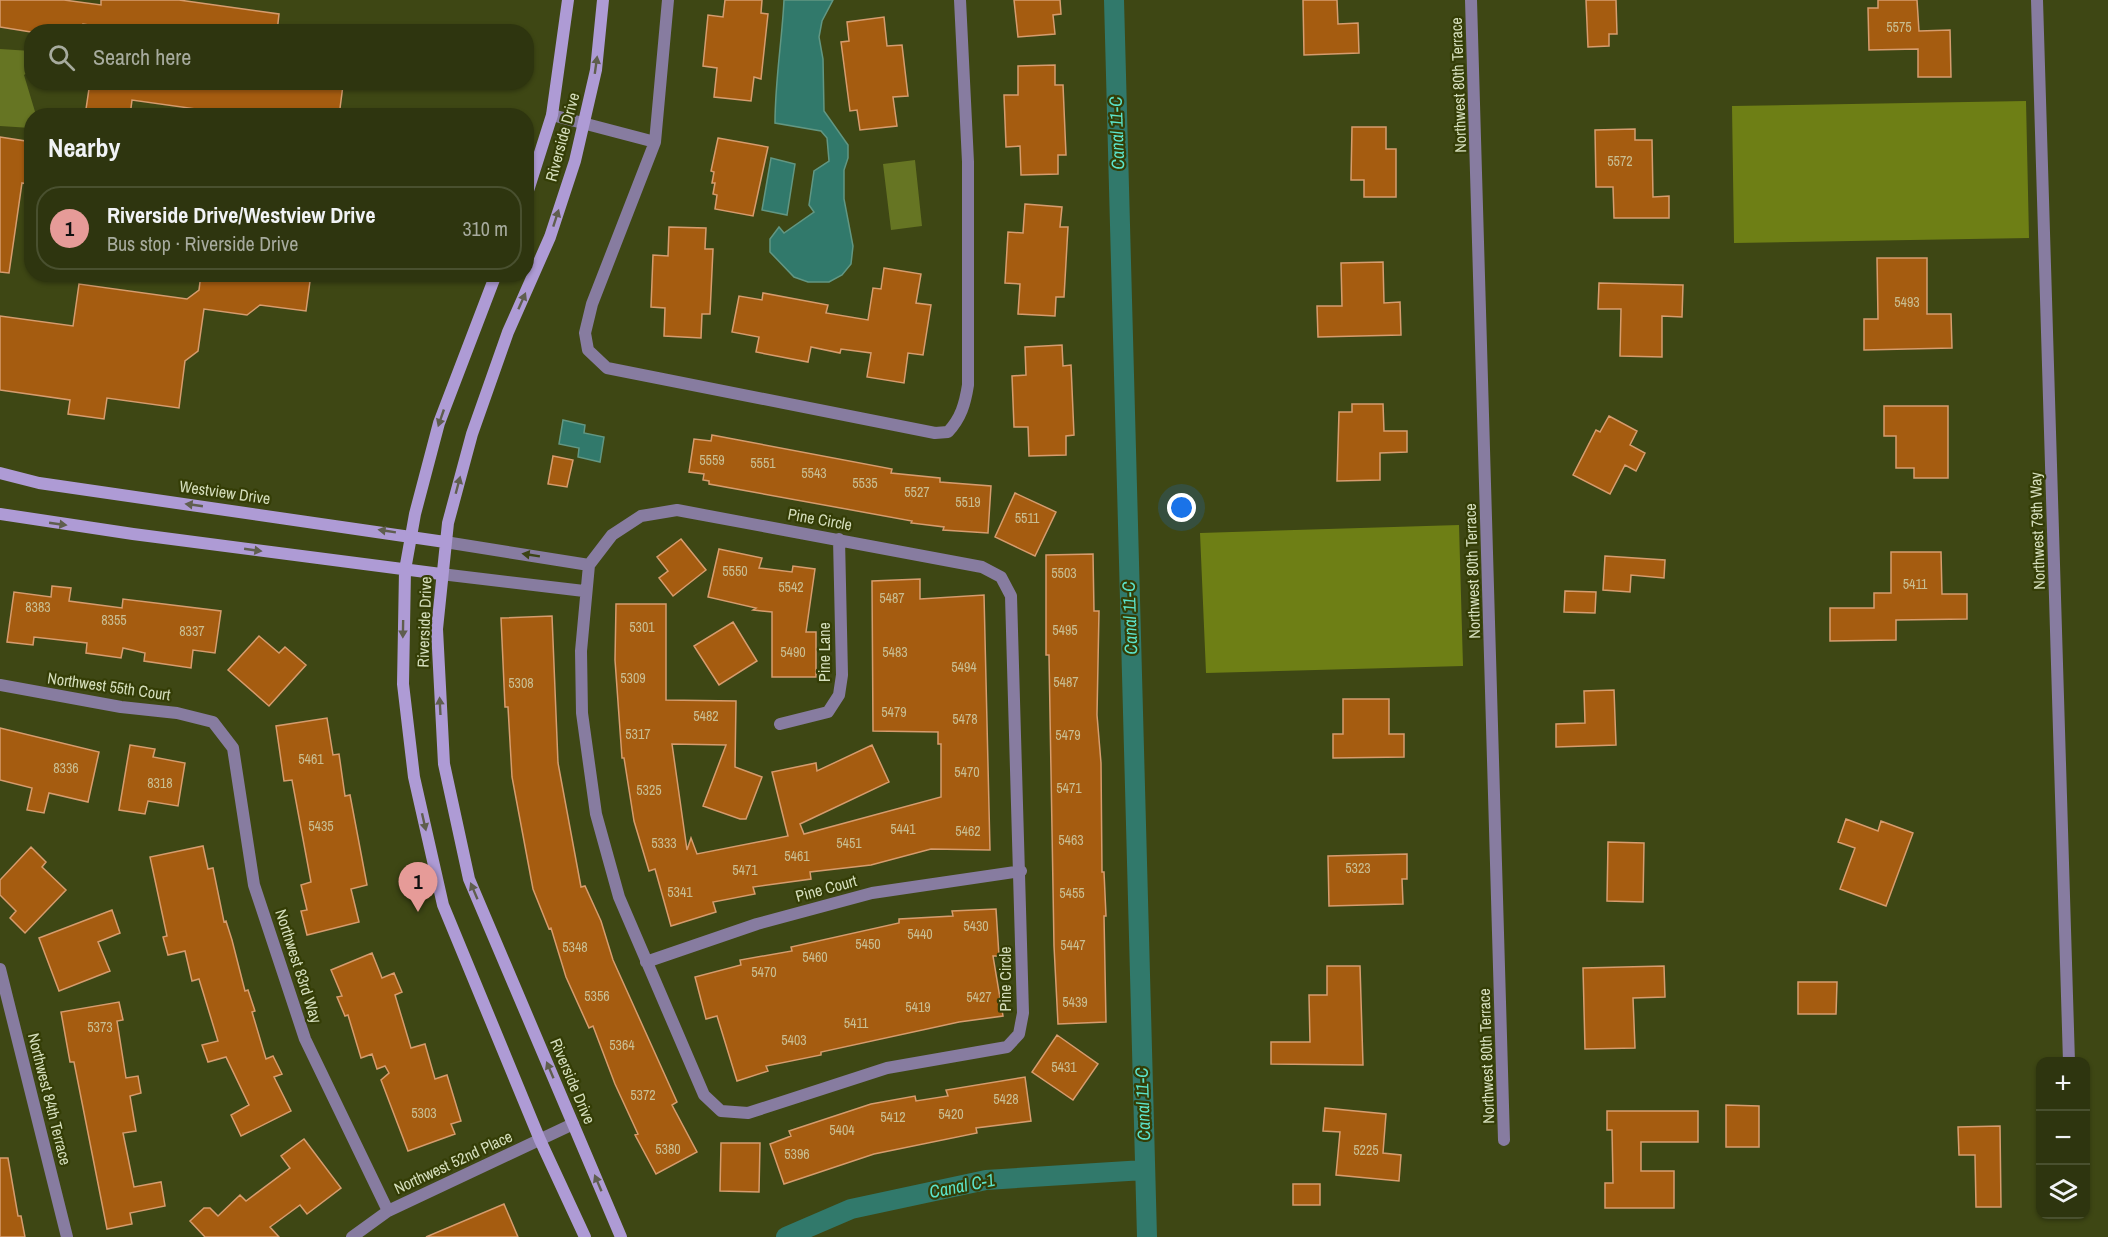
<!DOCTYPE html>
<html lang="en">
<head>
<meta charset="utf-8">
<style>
	body { margin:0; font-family:"Archivo Narrow",sans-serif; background:#3a401d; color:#f1f3f6 }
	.controls { position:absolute; right:18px; bottom:18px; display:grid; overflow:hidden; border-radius:12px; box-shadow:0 2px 4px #0004 }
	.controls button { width:54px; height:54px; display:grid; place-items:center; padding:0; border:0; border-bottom:2px solid #49502f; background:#2e350f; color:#f1f3f6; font:30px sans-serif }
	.you { position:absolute; left:1182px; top:508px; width:21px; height:21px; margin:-15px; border:4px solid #fff; border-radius:50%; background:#1a73e8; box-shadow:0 0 0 9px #1a73e833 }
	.badge { display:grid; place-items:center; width:39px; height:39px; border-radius:50%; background:#e69b98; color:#111; font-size:20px; font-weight:700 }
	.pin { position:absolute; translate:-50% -50px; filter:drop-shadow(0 2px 3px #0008) }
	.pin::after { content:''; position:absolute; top:32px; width:21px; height:18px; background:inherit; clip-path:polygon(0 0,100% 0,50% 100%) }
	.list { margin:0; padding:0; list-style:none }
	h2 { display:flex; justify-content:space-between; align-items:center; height:78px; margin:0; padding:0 24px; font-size:26px }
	h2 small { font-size:20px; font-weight:400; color:#a7ab9e }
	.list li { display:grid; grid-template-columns:39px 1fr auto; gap:18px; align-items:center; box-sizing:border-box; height:84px; margin:0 12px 12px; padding:0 12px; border:2px solid #49502f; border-radius:24px }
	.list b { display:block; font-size:22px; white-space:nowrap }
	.list p { margin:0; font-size:20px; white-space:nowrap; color:#a7ab9e }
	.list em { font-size:20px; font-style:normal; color:#a7ab9e }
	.icon { flex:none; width:33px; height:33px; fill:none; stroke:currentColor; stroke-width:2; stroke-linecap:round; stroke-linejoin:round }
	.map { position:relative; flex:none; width:2108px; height:1237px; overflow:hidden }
	.search { position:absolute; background:#2e350f; box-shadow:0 2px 4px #0004; left:24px; top:24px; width:510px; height:66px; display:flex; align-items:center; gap:15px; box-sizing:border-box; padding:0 21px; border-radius:24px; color:#a7ab9e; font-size:22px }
	.panel { position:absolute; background:#2e350f; box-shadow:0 2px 4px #0004; left:24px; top:108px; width:510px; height:174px; border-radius:24px }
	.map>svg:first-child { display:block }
</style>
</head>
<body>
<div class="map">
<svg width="2108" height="1237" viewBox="0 0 2108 1237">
	<rect width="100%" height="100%" fill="#3e4714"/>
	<path fill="#667523" d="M0,49l31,2v19l-7,5 12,40 -4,1 -1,12 -31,-2z
		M915,160l7,66 -31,4 -8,-66z"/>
	<path fill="#6e7f15" d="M2026,101l3,137 -295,5 -2,-137z
		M1459,525l4,141 -257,7 -6,-140z"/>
	<path fill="#31796b" stroke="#629783" stroke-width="1.5" d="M784,0h49l-11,21 -3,16 4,22 1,52 24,34v13l-4,12v29l9,47 -2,18 -9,11 -13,7h-21l-14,-5 -24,-25v-13l9,-12 5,6 30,-21 -5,-7 5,-34 15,-10 -2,-23 -6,-7 -46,-8c0,-42 7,-82 9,-123z
		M771,158l24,6 -8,51 -25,-5z
		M563,420l22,5 -1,8 20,4 -4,25 -22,-5 1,-9 -20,-4z"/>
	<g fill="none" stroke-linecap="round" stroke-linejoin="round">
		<path stroke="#31796b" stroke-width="20" d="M1114,0l33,1237
			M786,1237l65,-28 135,-29 158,-10"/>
	</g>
	<path fill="#a55c10" stroke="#d69c6e" stroke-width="1.5" d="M0,0h64l37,5v-5h78l100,14 -2,18h-139l-55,-8 -1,8h-51l-31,-5z
		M725,0h37l-1,13 7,1 -7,65 -7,-2 -3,24 -37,-4 3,-29 -14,-2 5,-51 15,2z
		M1014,0h46l1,14 -8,1 2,19 -37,3z
		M1303,0h34l1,24 20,-1 1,30 -55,2z
		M1586,0h30l1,34h-8v12l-21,1z
		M1878,0h39l2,31 31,-1 1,47h-33v-28l-49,1 -1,-42h10z
		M884,17l3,29 15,-1 6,51 -15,1 4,29 -37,4 -3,-20 -7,1 -9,-69 8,-1 -2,-19z
		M1055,65v20h8l3,70h-8v19l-37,1 -1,-29 -14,1 -2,-52h14v-29z
		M90,82h238l15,3 -4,31h-93l-114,-16 -2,16h-45z
		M1352,127h34v22h10v48h-32v-17h-13z
		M1635,129v11h17l1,57 16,-1v22h-55l-1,-31h-17l-1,-57z
		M0,137l32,5v43l-10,-2 -13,90 -9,-1z
		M718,138l50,9 -15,69 -38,-7 2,-14 -4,-1 2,-11h-3l2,-11 -3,-1z
		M1025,204l37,3 -2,20h8l-4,70h-8l-1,19 -37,-2 2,-30 -15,-1 3,-51 15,1z
		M669,227l37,1 -1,21h8l-3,65h-8l-1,24 -37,-2 1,-28 -14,-1 2,-52 15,1z
		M1877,258h50v56h24l1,34 -88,2v-31h14z
		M1383,262l1,41 16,-1 1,33 -83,2 -1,-31h25l-1,-43z
		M884,268l37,6 -5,29 15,2 -8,50 -15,-2 -4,30 -37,-6 4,-24 -30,-4 -1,4 -29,-6 -3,15 -52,-10 3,-15 -27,-5 7,-36 23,4 1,-7 65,12 -2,8 42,7 5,-32 8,1z
		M201,274h110l-5,37 -46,-6 -13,10 -43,-6 -6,42 -13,10 -6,47 -72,-10 -3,21 -36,-5 2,-14 -70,-10v-74l73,10 6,-42 108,15 12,-9z
		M1599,283l84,2 -1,32 -20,-1v41l-42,-1 1,-47h-23z
		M1062,345l1,21 8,-1 3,70 -8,1v19l-37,1 -1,-29h-14l-2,-51 14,-1 -1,-28z
		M1352,404h31l1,27h23v21l-27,1v27l-43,1 2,-69h13z
		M1884,406h64v72h-34v-10h-18v-32h-12z
		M1609,416l28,15 -7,14 15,8 -9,18 -11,-6 -15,29 -37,-19 23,-45 4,2z
		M712,435l180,34 -1,4 49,5v4l51,4 -3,47 -45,-3 1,-3 -33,-4 1,-2 -203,-37v-3l-6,-1 1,-6 -15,-2 5,-33 17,2z
		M553,456l20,4 -6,27 -19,-3z
		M1015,493l41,19 -21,44 -40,-19z
		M681,539l25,31 -33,26 -14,-18 9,-7 -11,-14z
		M719,549l43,9 -3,10 33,4 1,-6 22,3 -9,63h10v45h-44v-65l-19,-2 3,-2 -48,-11z
		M1891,552h50l1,42h25v25l-71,1v20l-66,1v-33h44v-15h17z
		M1093,554l1,57h5l-2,104 4,48 1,109h2l2,44h-2l2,106 -48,2 -4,-78 -5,-291h-3v-100z
		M1605,556l60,4 -1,18 -33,-3 -1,17 -27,-2z
		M920,579v20l64,-4 6,255 -59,-1 -60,16 -61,7 1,7 -58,8 2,7 -42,8 3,10 -45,14 -16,-57 -6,2 -15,-50 -10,-63h-2l-7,-98 1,-56h50v96l70,1 -1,66 27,10 -16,42h-6l-37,-13 23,-61 -54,-1 15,106 4,-12 6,16 91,-18 -16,-64 44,-9 1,8 55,-26 17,37 -89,42 4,10 137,-37v-53h-3v-12l-65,-1 -1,-150z
		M52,586l19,2 -2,13 53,7 1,-9 98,12 -6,42 -22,-3 -2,18 -47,-7 1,-8 -22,-5 -2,10 -35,-5 1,-10 -53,-6 -1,8 -26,-3 7,-50 37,5z
		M1565,591l31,1 -1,21 -31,-1z
		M552,616l6,147 23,124 4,-1 16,35 12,39 64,142 -5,3 25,47 -41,22 -21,-39 3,-1 -23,-50 -22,-58 -4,2 -23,-51 -15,-49 -2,1 -16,-40 -21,-112 -4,-70h-3l-4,-89z
		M733,622l24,39 -38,24 -25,-39z
		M259,636l20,17 6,-6 21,18 -37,41 -41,-36z
		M1614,690l2,55 -60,2v-23l29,-1 -1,-32z
		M1343,699h46v35h15v23l-71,1v-24h10z
		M327,718l6,37 6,-1 6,42 5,-1 17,90 -16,4 8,33 -52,13 -6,-24 6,-1 -6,-25 10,-3 -19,-102 -8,1 -8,-55z
		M0,728l99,24 -11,50 -39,-9 -5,20 -17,-3 5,-22 -32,-8z
		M130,745l25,4 -2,8 32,6 -7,43 -30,-5 -3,13 -26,-4z
		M1846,819l32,12 3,-10 32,12 -27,73 -46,-17 15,-41 -17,-6z
		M1608,842l36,1 -1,59 -36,-1z
		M203,846l5,23 5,-1 11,54 2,-1 6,19 13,51 3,-1 7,21 -3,1 14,47 7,-3 9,18 -8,3 17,34 -50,25 -10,-21 18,-10 -23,-48 -18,5 -6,-17 16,-4 -19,-62 -7,2 -7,-30 -17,4 -5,-18 4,-1 -17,-79z
		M31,847l15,15 -4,5 24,23 -41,43 -15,-15 6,-7 -16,-16v-15z
		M1407,854v25h-5l1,25 -74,2 -1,-50z
		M996,909l3,47h-6l10,60 -44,6 -138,30v3l-55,11 2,5 -31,10 -20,-65 -11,3 -11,-42 46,-12 -1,-5 52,-9 -1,-4 108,-24v-4l54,-3 -1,-5z
		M112,910l8,23 -22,9 12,29 -51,20 -20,-53z
		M372,953l10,25 12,-5 8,19 -7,3 16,53 14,-4 10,35 12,-4 14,46 -10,3 4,10 -47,17 -27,-71 8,-7 -4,-7 -8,3 -5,-15 -11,4 -13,-43 -3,1 -8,-19 5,-1 -11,-26z
		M1327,966h33l3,99 -92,-1v-22h39l-1,-47h18z
		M1664,966l1,31 -32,1 2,50 -50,1 -2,-81z
		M1798,982h39l-1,32h-38z
		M119,1002l4,18 -6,1 9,57 12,-2 3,17 -11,3 6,35 -13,2 11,54 27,-5 4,24 -35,7 2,11 -25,5 -33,-167h-4l-9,-50z
		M1057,1035l41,29 -25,36 -41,-28z
		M1025,1077l6,44 -55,7 1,5 -103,21 -90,30 -14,-40 21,-8 -2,-5 82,-27 44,-8 1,5 32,-5 -2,-6z
		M1726,1105l33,1v41h-33z
		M1325,1108l61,6 -3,39 18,2 -2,26 -63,-6 4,-43 -17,-1z
		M1607,1111h91v31h-57v29h33v37h-69v-25h8l-1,-53h-5z
		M2000,1126l1,81h-25l-1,-52h-16l-1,-28z
		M304,1139l37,49 -34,26 -7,-9 -30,22 9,10h-74l-15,-16 14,-13h6l8,8 22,-21 6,6 44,-33 -9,-12z
		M721,1143h39l-1,49 -39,-1z
		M0,1158h8l10,58h3l4,21h-25z
		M1293,1184h27v21h-27z
		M504,1204l14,33h-92z"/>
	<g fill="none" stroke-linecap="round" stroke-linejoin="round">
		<path stroke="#877ca0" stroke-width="12" d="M668,0l-13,142 -63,162 -7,29 3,17 19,18 328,65 13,-1c13,-14 17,-28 20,-47v-223l-8,-162
			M1471,0l33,1140
			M2037,0l32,1062
			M552,115l103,27
			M677,510l305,57 19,10 10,19 12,417 -4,21 -12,13 -120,21 -139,45 -27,-2 -17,-16 -85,-198 -23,-83 -14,-101 -1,-62 8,-86 23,-30 29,-19z
			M445,542l144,23
			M441,574l143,17
			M0,685l121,22 56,6 36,9 20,26 21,137 51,154 83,172
			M780,724l48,-12 11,-17 3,-20 -3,-136
			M646,962l111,-38 115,-31 149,-22
			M0,969l67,268
			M352,1237l36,-26 185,-87"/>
		<path stroke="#ae9bd5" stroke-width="12" d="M603,0l-7,70 -21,91 -25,76 -42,95 -36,102 -24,89 -11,106 7,135 25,115 152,358
			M526,197l26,-82 16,-115
			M496,274l-57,149 -24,91 -10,56 -2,114 11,93 29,128 97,235 45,97
			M0,473l39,10 406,59
			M0,514l133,20 308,40"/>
	</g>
	<defs><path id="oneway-solid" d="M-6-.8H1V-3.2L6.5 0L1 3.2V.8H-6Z" transform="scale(1.5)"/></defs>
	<g fill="#5f5e4e">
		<use href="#oneway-solid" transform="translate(596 65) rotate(-82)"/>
		<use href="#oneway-solid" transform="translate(556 218) rotate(-72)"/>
		<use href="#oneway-solid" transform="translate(522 301) rotate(-66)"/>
		<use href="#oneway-solid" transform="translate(441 418) rotate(109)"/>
		<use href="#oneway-solid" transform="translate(458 485) rotate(-75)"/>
		<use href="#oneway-solid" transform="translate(194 505) rotate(-172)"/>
		<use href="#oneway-solid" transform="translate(58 524) rotate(8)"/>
		<use href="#oneway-solid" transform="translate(387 531) rotate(-171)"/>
		<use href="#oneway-solid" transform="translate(253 550) rotate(8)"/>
		<use href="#oneway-solid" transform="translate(403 629) rotate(91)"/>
		<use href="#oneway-solid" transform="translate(440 706) rotate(-93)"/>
		<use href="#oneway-solid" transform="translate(424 822) rotate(77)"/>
		<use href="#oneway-solid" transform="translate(474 891) rotate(-113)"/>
		<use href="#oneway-solid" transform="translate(550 1070) rotate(-113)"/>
		<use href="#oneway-solid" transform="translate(598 1183) rotate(-113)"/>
	</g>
	<use fill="#3c4315" href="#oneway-solid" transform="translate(531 555) rotate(-171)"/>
	<g text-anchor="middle" stroke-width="4.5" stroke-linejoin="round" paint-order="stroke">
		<g font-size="14" fill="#c9be91">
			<text x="1899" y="32">5575</text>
			<text x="1620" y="166">5572</text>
			<text x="1907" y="307">5493</text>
			<text x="712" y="465">5559</text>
			<text x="763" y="468">5551</text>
			<text x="814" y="478">5543</text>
			<text x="865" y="488">5535</text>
			<text x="917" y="497">5527</text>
			<text x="968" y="507">5519</text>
			<text x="1027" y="523">5511</text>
			<text x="735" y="576">5550</text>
			<text x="1064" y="578">5503</text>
			<text x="1915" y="589">5411</text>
			<text x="791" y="592">5542</text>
			<text x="892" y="603">5487</text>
			<text x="38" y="612">8383</text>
			<text x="114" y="625">8355</text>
			<text x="642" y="632">5301</text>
			<text x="1065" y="635">5495</text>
			<text x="192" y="636">8337</text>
			<text x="793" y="657">5490</text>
			<text x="895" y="657">5483</text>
			<text x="964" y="672">5494</text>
			<text x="633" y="683">5309</text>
			<text x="1066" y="687">5487</text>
			<text x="521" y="688">5308</text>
			<text x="894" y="717">5479</text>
			<text x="706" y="721">5482</text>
			<text x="965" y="724">5478</text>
			<text x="638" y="739">5317</text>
			<text x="1068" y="740">5479</text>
			<text x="311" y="764">5461</text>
			<text x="66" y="773">8336</text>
			<text x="967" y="777">5470</text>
			<text x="160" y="788">8318</text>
			<text x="1069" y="793">5471</text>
			<text x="649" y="795">5325</text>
			<text x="321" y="831">5435</text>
			<text x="903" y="834">5441</text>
			<text x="968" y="836">5462</text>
			<text x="1071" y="845">5463</text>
			<text x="664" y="848">5333</text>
			<text x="849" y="848">5451</text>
			<text x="797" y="861">5461</text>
			<text x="1358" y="873">5323</text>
			<text x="745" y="875">5471</text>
			<text x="680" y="897">5341</text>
			<text x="1072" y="898">5455</text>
			<text x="976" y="931">5430</text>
			<text x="920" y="939">5440</text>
			<text x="868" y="949">5450</text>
			<text x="1073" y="950">5447</text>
			<text x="575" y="952">5348</text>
			<text x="815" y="962">5460</text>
			<text x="764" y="977">5470</text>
			<text x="597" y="1001">5356</text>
			<text x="979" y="1002">5427</text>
			<text x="1075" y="1007">5439</text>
			<text x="918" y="1012">5419</text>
			<text x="856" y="1028">5411</text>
			<text x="100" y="1032">5373</text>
			<text x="794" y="1045">5403</text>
			<text x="622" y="1050">5364</text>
			<text x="1064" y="1072">5431</text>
			<text x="643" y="1100">5372</text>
			<text x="1006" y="1104">5428</text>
			<text x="424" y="1118">5303</text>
			<text x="951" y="1119">5420</text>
			<text x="893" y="1122">5412</text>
			<text x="842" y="1135">5404</text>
			<text x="668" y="1154">5380</text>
			<text x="1366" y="1155">5225</text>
			<text x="797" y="1159">5396</text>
		</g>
		<g font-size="16" fill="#d5debc" stroke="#343d06">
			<text transform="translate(1458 85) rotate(-92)" y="6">Northwest 80th Terrace</text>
			<text transform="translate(562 137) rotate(-75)" y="6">Riverside Drive</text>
			<text transform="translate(225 492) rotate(8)" y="6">Westview Drive</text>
			<text transform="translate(820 519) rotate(10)" y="6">Pine Circle</text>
			<text transform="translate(2037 531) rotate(-92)" y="6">Northwest 79th Way</text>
			<text transform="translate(1472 571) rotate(-92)" y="6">Northwest 80th Terrace</text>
			<text transform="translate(424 622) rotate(-88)" y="6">Riverside Drive</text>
			<text transform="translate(824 652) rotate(-90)" y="6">Pine Lane</text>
			<text transform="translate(109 686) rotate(8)" y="6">Northwest 55th Court</text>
			<text transform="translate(826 888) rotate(-15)" y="6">Pine Court</text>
			<text transform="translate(299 966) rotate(72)" y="6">Northwest 83rd Way</text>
			<text transform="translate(1005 979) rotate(-90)" y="6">Pine Circle</text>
			<text transform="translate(1486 1056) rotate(-92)" y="6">Northwest 80th Terrace</text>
			<text transform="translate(573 1081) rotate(67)" y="6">Riverside Drive</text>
			<text transform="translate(50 1099) rotate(76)" y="6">Northwest 84th Terrace</text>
			<text transform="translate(453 1162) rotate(-25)" y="6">Northwest 52nd Place</text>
		</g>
		<g font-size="18" font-style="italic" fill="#5ce3ca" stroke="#343d06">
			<text transform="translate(1117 133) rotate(-92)" y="6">Canal 11-C</text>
			<text transform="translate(1130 618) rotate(-92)" y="6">Canal 11-C</text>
			<text transform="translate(1143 1104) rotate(-92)" y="6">Canal 11-C</text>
			<text transform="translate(962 1186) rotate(-11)" y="6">Canal C-1</text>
		</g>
	</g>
</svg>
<div class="controls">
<button>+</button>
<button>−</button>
<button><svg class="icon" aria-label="layers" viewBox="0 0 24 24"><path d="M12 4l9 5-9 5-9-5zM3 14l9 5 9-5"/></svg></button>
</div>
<div class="you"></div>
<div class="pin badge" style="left:418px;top:912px">1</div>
<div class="search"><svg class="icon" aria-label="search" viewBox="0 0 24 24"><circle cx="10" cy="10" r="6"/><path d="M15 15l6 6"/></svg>Search here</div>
<section class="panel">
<h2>Nearby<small></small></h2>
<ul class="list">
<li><span class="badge">1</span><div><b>Riverside Drive/Westview Drive</b><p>Bus stop · Riverside Drive</p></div><em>310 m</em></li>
</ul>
</section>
</div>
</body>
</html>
